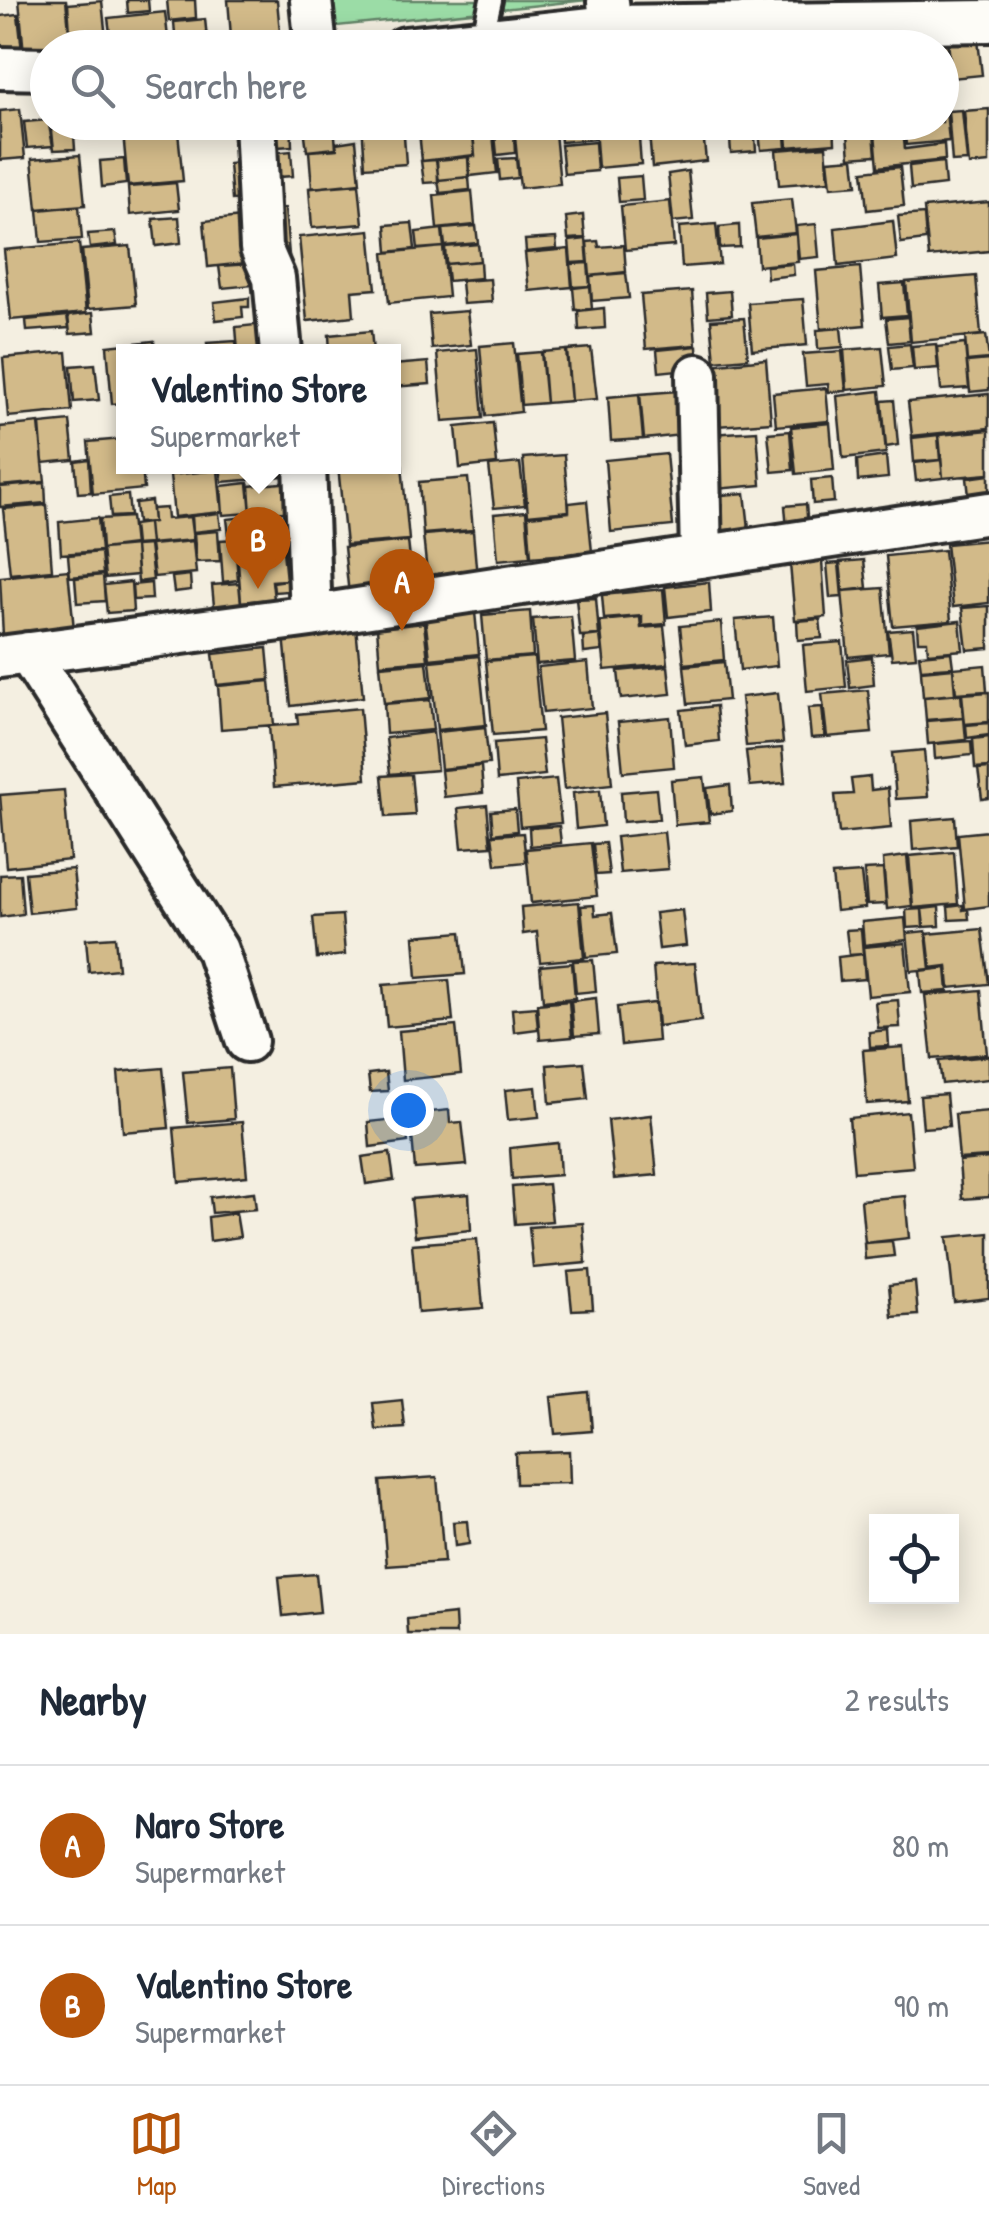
<!DOCTYPE html>
<html lang="en">
<head>
<meta charset="utf-8">
<style>
	body { margin:0; font-family:"Patrick Hand",sans-serif; background:#f6f6f7; color:#1f2937 }
	.controls { position:absolute; right:30px; bottom:30px; display:grid; overflow:hidden; border-radius:0px; box-shadow:0 5px 25px #0003 }
	.controls button { width:90px; height:90px; display:grid; place-items:center; padding:0; border:0; border-bottom:2px solid #e0e1e3; background:#fff; color:#1f2937; font:50px sans-serif }
	.you { position:absolute; left:408px; top:1110px; width:35px; height:35px; margin:-25px; border:8px solid #fff; border-radius:50%; background:#1a73e8; box-shadow:0 0 0 15px #1a73e833 }
	.badge { display:grid; place-items:center; width:65px; height:65px; border-radius:50%; background:#b45309; color:#fff; font-size:32px; font-weight:700 }
	.pin { position:absolute; translate:-50% -82px; filter:drop-shadow(0 2px 5px #0008) }
	.pin::after { content:''; position:absolute; top:52px; width:35px; height:30px; background:inherit; clip-path:polygon(0 0,100% 0,50% 100%) }
	.popup { position:absolute; left:116px; top:344px; width:285px; height:130px; box-sizing:border-box; display:grid; place-content:center; border-radius:0px; background:#fff; filter:drop-shadow(0 2px 8px #0005); font-size:32px; white-space:nowrap; color:#747a83 }
	.popup b { font-size:38px; color:#1f2937 }
	.popup::after { content:''; position:absolute; left:50%; top:100%; margin-left:-20px; border:20px solid transparent; border-top-color:#fff }
	.list { margin:0; padding:0; list-style:none }
	h2 { display:flex; justify-content:space-between; align-items:center; height:130px; margin:0; padding:0 40px; font-size:42px }
	h2 small { font-size:32px; font-weight:400; color:#747a83 }
	.list li { display:grid; grid-template-columns:65px 1fr auto; gap:30px; align-items:center; box-sizing:border-box; height:160px; padding:0 40px; border-top:2px solid #e0e1e3 }
	.list b { display:block; font-size:38px; white-space:nowrap }
	.list p { margin:0; font-size:32px; white-space:nowrap; color:#747a83 }
	.list em { font-size:32px; font-style:normal; color:#747a83 }
	.icon { flex:none; width:55px; height:55px; fill:none; stroke:currentColor; stroke-width:2; stroke-linecap:round; stroke-linejoin:round }
	.map { position:relative; flex:none; width:989px; height:1634px; overflow:hidden }
	.search { position:absolute; background:#fff; box-shadow:0 5px 25px #0003; left:30px; right:30px; top:30px; height:110px; display:flex; align-items:center; gap:25px; box-sizing:border-box; padding:0 35px; border-radius:55px; color:#747a83; font-size:38px }
	.sheet { height:450px; background:#fff }
	nav { display:flex; justify-content:space-around; align-items:center; box-sizing:border-box; height:140px; border-top:2px solid #e0e1e3; background:#fff; font-size:28px; color:#747a83 }
	nav a { display:grid; justify-items:center; gap:5px }
	nav .on { color:#b45309 }
	.map>svg:first-child { display:block }
</style>
</head>
<body>
<div class="map">
<svg width="989" height="1634" viewBox="0 0 989 1634">
	<rect width="100%" height="100%" fill="#f4efe1"/>
	<filter id="ink" filterUnits="userSpaceOnUse"><feTurbulence type="fractalNoise" baseFrequency=".01" numOctaves="2"/><feDisplacementMap in="SourceGraphic" scale="20" xChannelSelector="R" yChannelSelector="G"/><feConvolveMatrix kernelMatrix="1 2 1 2 8 2 1 2 1" color-interpolation-filters="sRGB"/></filter>
	<g filter="url(#ink)">
		<path fill="#9bdca6" stroke="#638468" stroke-width="2.5" d="M325,0h262l-259,27z"/>
		<path fill="#d2ba89" stroke="#2b2b2b" stroke-width="2.5" d="M19,0h47l5,48h-23v4l-24,2z
			M127,0h21l1,11 -21,2z
			M167,0h28l1,18 -27,3z
			M228,0h49l3,32 -49,4z
			M102,1l5,47h-36l-3,-44z
			M165,12l4,34 -57,2 -4,-30z
			M18,14l4,37 -22,2v-37z
			M205,19l3,29h-32l-2,-26z
			M977,31l5,44 -30,3 -5,-45z
			M947,40l4,43 -9,1v-36h-31l-1,-4z
			M20,109l5,49 -25,2v-49z
			M989,109v54l-20,2 -5,-54z
			M962,110l5,51 -15,1 -4,-51z
			M942,111h4l3,30 -43,4 -2,-23h38z
			M48,120l5,26 -26,2 -3,-26z
			M51,122h22l2,27 -21,1z
			M122,122h55l6,59 -55,5z
			M258,122h33l1,24 -32,2z
			M362,122h41l3,42 -41,3z
			M418,122h54l3,33 -53,6z
			M559,122h34l2,17 -34,3z
			M648,122h54l4,39 -54,6z
			M758,122h26l2,26 -25,2z
			M786,122h48l1,21 -47,4z
			M873,122l3,33 -26,2 -3,-34z
			M874,122h28l3,27 39,-5 1,16 -67,7z
			M334,124l2,24 -29,3 -3,-24z
			M638,125l3,39 -43,4 -3,-40z
			M514,133l1,20 -18,2 -2,-20z
			M555,133l5,51 -40,4 -5,-51z
			M493,134l4,39 -27,3 -1,-20h6l-2,-20z
			M755,137l1,14 -25,2 -1,-14z
			M356,140l4,43 -48,5 -3,-37 28,-2 -1,-6z
			M595,142l2,29 -33,3 -3,-29z
			M826,146l3,35 -50,4 -3,-35z
			M291,151l2,25 -30,2 -2,-24z
			M80,155l5,50 -48,4 -5,-50z
			M468,157l1,20 -31,3 -1,-20z
			M516,158l2,20 -18,2 -2,-21z
			M854,158l3,27 -26,2 -3,-27z
			M124,159l2,25 -24,3 -2,-26z
			M436,160l3,22 -15,1 -3,-22z
			M943,162l2,23 -34,4 -2,-23z
			M243,163l4,36 -15,1 -3,-36z
			M900,167l4,39 -37,4 -4,-39z
			M688,171l5,49 -20,2 -5,-48z
			M641,176l2,24 -24,2 -2,-24z
			M469,177l1,13 -30,3 -2,-13z
			M176,183l3,27 -49,5 -2,-28z
			M359,184l4,40 -51,4 -3,-40z
			M472,191l3,34 -38,4 -3,-34z
			M792,199l4,34 -40,4 -4,-34z
			M670,201l4,45 -49,4 -4,-44z
			M989,202v49l-60,6 -5,-49z
			M79,206l3,33 -41,3 -3,-32z
			M285,208l4,47 -22,2 -4,-47z
			M924,214l2,26 -25,3 -3,-27z
			M583,215l2,23 -17,1 -2,-22z
			M251,216l4,46 -47,5 -4,-46z
			M179,217l2,26 -25,3 -3,-27z
			M893,221l4,38 -59,7 -3,-38z
			M412,223l3,26 -27,3 -2,-27z
			M716,224l4,40 -38,3 -3,-40z
			M816,224l3,33 -20,2 -3,-33z
			M739,225l1,22 -20,1 -1,-21z
			M476,226l2,17 -33,3 -2,-17z
			M442,229l2,18 -26,2 -2,-17z
			M370,230l6,59 -24,2 2,25 -47,5 -8,-84z
			M115,232l2,13 -27,3 -2,-14z
			M796,234l2,28 -40,4 -2,-28z
			M556,238l1,11 -31,3 -1,-12z
			M586,239l2,23 -17,1 -2,-22z
			M598,241l1,6 25,-2 2,27 -36,4 -3,-34z
			M79,243l7,70 -75,7 -7,-70z
			M478,244l2,17 -34,3 -1,-17z
			M130,246l6,59 -48,4 -6,-59z
			M443,247l5,50 -59,6 -5,-50z
			M569,249l3,38 -43,4 -4,-38z
			M480,261l1,17 -33,3 -2,-17z
			M588,263l2,23 -17,1 -2,-23z
			M251,264l3,21 -32,3 -3,-22z
			M793,264l1,11 -27,3 -1,-12z
			M860,267l5,58 -44,4 -5,-58z
			M626,273l3,25 -37,3 -2,-25z
			M976,276l5,59 -70,7 -5,-60z
			M490,279l2,23 -29,2 -2,-23z
			M904,283l3,32 -25,2 -3,-32z
			M590,286l2,23 -17,1 -2,-22z
			M692,291l4,54 -50,4 -5,-54z
			M730,291l2,24 -24,2 -2,-24z
			M249,298v9h-7l1,10 -27,3 -2,-18z
			M803,299l4,46 -55,5 -4,-47z
			M604,308l1,20 -26,2 -1,-19z
			M467,311l4,34 -39,4 -3,-35z
			M93,313l2,19 -25,2 -2,-18z
			M67,316l2,12 -42,3 -1,-11z
			M908,317l2,24 -21,2 -3,-24z
			M744,318l4,40 -33,3 -4,-41z
			M275,323l2,29h-39l-2,-25z
			M841,328l2,19 -25,2 -1,-19z
			M371,331l2,21h-43l-1,-17z
			M986,335l3,24 -22,2 -2,-24z
			M154,341l1,11h-32v51l-11,1 -5,-58z
			M236,341l1,11h-29l-1,-9z
			M514,343l7,69 -35,4 -6,-70z
			M910,344l3,24 -21,2 -3,-24z
			M936,344l2,24 -24,2 -2,-24z
			M965,344l4,44 -28,2 -4,-43z
			M697,346l1,22 -39,4 -2,-22z
			M882,347l4,39 -39,4 -3,-40z
			M591,348l6,51 -26,2 -4,-51z
			M477,349l6,69 -40,3 -6,-68z
			M566,350l5,51 -25,2 -4,-51z
			M842,351l4,40 -17,1 -1,-8 -22,2 -3,-32z
			M67,352l5,59 -64,6 -5,-59z
			M541,352l5,51 -25,2 -4,-51z
			M766,359l5,63 -54,4 -7,-61z
			M989,360v30l-19,2 -3,-30z
			M428,362l2,22 -37,3v-22z
			M95,364l4,36 -25,2 -3,-36z
			M826,388l3,33 -53,5 -3,-33z
			M678,391l4,44 -38,4 -4,-45z
			M880,391l6,62 -43,5 -6,-62z
			M639,394l4,45 -32,2 -3,-44z
			M989,394v34l-77,8 -4,-34z
			M894,400l4,45 -12,2 -4,-46z
			M70,421l4,39 -31,3 -3,-39z
			M393,422h5l11,118 -63,5 -8,-79h55z
			M39,423l6,59 -45,4v-59z
			M493,423l4,41 -37,4 -4,-41z
			M830,423l4,47 -38,4 -5,-47z
			M989,430v44l-46,4 -4,-43z
			M757,431l4,54 -45,4 -5,-55z
			M790,431l3,39 -21,2 -4,-39z
			M938,435l2,25 -26,2 -2,-24z
			M123,439v27h19l2,23 -51,5 -5,-52z
			M666,454l7,72 -62,6 -6,-72z
			M564,455l5,56 -41,4 -5,-57z
			M886,456l2,22 -30,3 -1,-21z
			M89,459l2,33 -13,1 -3,-32z
			M941,460l2,18 -27,3 -2,-18z
			M520,463l5,42 -31,3 -5,-42z
			M220,466h36l1,13 -35,3z
			M260,466h33l1,9 -33,3z
			M218,470l4,42 -48,5 -4,-42z
			M989,475v18l-20,3 -2,-18z
			M468,478l5,52 -50,4 -4,-52z
			M832,478l2,24 -21,2 -2,-24z
			M292,482l3,29 -44,4 -2,-29z
			M45,483l1,20 -46,4v-20z
			M248,483l3,30 -28,2 -2,-29z
			M745,493l4,35 -35,3 -4,-35z
			M128,495l2,21 -19,1 -2,-20z
			M151,501l2,21 -16,1 -2,-20z
			M587,501l5,51 -61,5 -3,-41 41,-4v-9z
			M806,504l2,24 -21,2 -2,-24z
			M47,505l5,65 -42,4 -7,-65z
			M166,508l1,11 23,-2 3,23 -43,4 -2,-21 5,-1 -1,-13z
			M526,511l4,46 -32,3 -4,-46z
			M219,513l2,16 -28,3 -1,-16z
			M255,516l1,16 -27,3 -2,-16z
			M131,517l3,28 -32,4 -2,-30z
			M98,518l3,33 -40,3 -2,-32z
			M148,523l2,21 -15,1 -2,-20z
			M218,531l2,30 -24,1 -2,-29z
			M281,531l5,49 -14,1 2,18 -33,3 -5,-66z
			M297,531l6,59 -29,2 -1,-10 14,-2 -5,-48z
			M473,531l4,47 -49,5 -5,-48z
			M235,539l3,41 -15,2 -3,-42z
			M989,540v63l-36,4 -7,-63z
			M193,541l3,32 -42,4 -4,-32z
			M408,541l5,47 -64,7 -5,-48z
			M149,545l4,35 -15,2 -3,-36z
			M135,546l2,29 -32,3 -3,-29z
			M944,550l7,71 -58,5 -7,-70z
			M101,552l2,22 -33,3 -2,-22z
			M864,560l3,28 -24,3 -3,-29z
			M822,561l4,56 -31,3 -5,-56z
			M839,563l3,34 -12,1 -3,-34z
			M68,570l6,59 -71,7 -3,-59z
			M103,575l2,26 -28,2 -2,-25z
			M190,575l1,15 -17,2 -2,-15z
			M131,582l2,29 -26,2 -3,-28z
			M709,582l2,30 -43,5 -3,-30z
			M151,583l1,16 -19,1 -1,-15z
			M239,583l2,21 -27,2 -2,-21z
			M883,588l6,65 -41,4 -6,-66z
			M663,589l3,35 -24,2v-10l-38,3 -2,-24z
			M596,598l3,37 -19,1 -4,-37z
			M989,606v42l-22,2 -5,-42z
			M530,611l3,45 -47,4 -4,-45z
			M475,612l4,42 -49,5 -5,-42z
			M571,616l4,45 -38,3 -4,-45z
			M640,617l1,11 23,-2 4,38 -63,6 -5,-49z
			M773,617l4,49 -37,4 -5,-50z
			M820,619l2,19 -24,2 -1,-19z
			M960,621l3,29 -35,3 -1,-12h-9l-1,-15z
			M721,622l3,38 -40,4 -4,-38z
			M424,623l4,37 -48,4 -3,-36z
			M356,627l7,70 -72,9 -7,-71z
			M913,629l3,28 -24,2 -4,-28z
			M600,635l2,16 -18,2 -1,-16z
			M842,642l4,45 -39,4 -4,-46z
			M267,648l3,32 -53,5 -4,-31z
			M951,652l2,15 -32,2 -2,-14z
			M479,656l7,69 -49,5 -7,-69z
			M534,657l7,74 -48,4 -7,-74z
			M872,657l2,28 -24,3 -3,-28z
			M427,662l4,36 -47,5 -4,-37z
			M588,662l4,46 -49,5 -5,-46z
			M724,662l4,38 -40,4 -4,-38z
			M985,665l2,26 -31,2 -3,-25z
			M668,666l3,28 -50,5 -3,-28z
			M953,668l2,26 -32,3 -2,-26z
			M270,681l4,44 -53,4 -3,-43z
			M868,690l4,43 -45,4 -5,-43z
			M989,692v30l-24,2 -3,-30z
			M778,693l5,50 -37,3 -5,-49z
			M961,694l2,23 -37,3 -2,-23z
			M430,700l3,30 -47,4 -2,-30z
			M716,706l3,35 -34,4 -4,-35z
			M822,707l3,30 -14,1 -3,-30z
			M360,708l6,71 -92,8 -5,-61 29,-2 -1,-10z
			M605,713l7,71 -48,5 -7,-71z
			M670,717l4,50 -51,5 -5,-50z
			M964,718l2,22 -38,4 -2,-23z
			M989,723v12l-22,3 -1,-13z
			M485,727l4,37 -48,5 -4,-37z
			M433,732l4,38 -47,4 -4,-36z
			M989,737v30l-14,1 -2,-29z
			M541,739l4,36 -48,5 -3,-37z
			M971,741l1,14 -37,4 -1,-15z
			M782,748l3,35 -35,3 -4,-35z
			M924,750l4,47 -32,2 -4,-46z
			M481,766l2,27 -39,4 -3,-27z
			M989,768v30l-7,1 -4,-30z
			M411,774l4,41 -29,2 -4,-41z
			M704,777l5,45 -34,3 -4,-45z
			M870,777l1,13 17,-2 3,40 -52,5 -4,-38 18,-1 -2,-15z
			M556,779l5,44 -41,4 -4,-44z
			M730,785l2,26 -22,3 -3,-26z
			M656,789l3,30 -36,3 -2,-30z
			M64,790l6,70 -64,7 -6,-72z
			M600,790l3,36 -27,3 -3,-36z
			M487,805l4,41 -29,2 -4,-40z
			M515,809l2,22 -24,3 -2,-23z
			M955,817l2,29 -44,4 -2,-29z
			M559,826l2,17 -31,3 -1,-18z
			M989,831v75l-24,3 -7,-75z
			M664,832l4,37 -48,4 -4,-36z
			M523,833l3,29 -30,3 -4,-30z
			M591,843l6,53 -66,7 -5,-54z
			M605,843l4,31 -13,1 -3,-31z
			M954,852l4,52 -45,4 -4,-52z
			M907,856l5,50 -25,3 -4,-50z
			M73,869l4,39 -48,5 -4,-40z
			M883,869l3,35 -19,1 -3,-35z
			M861,873l4,35 -29,3 -4,-36z
			M20,874l3,40 -23,3v-42z
			M579,902l5,56 -44,4 -3,-30 -14,2 -2,-27z
			M594,905l1,10 17,-2 5,41 -31,3 -5,-51z
			M963,905v5l5,-1 1,10 -20,1 -1,-13z
			M939,907l1,19 -16,1 -2,-18z
			M922,909l1,18 -16,1 -1,-18z
			M682,910l4,36 -27,3 -4,-36z
			M342,915l3,40 -28,3 -4,-41z
			M905,918l2,22 -43,5 -2,-23z
			M861,929l2,25 -14,1 -3,-25z
			M982,929l7,55 -40,4 -2,-22 -16,2 -4,-34z
			M926,931l4,38 -19,2 -4,-38z
			M461,932l4,42 -48,4 -3,-42z
			M115,937l3,32 -29,3 -3,-33z
			M905,943l5,49 -42,4 -5,-49z
			M863,954l2,25 -25,2 -2,-24z
			M593,960l3,31 -20,2 -3,-32z
			M572,963l3,35 -32,3 -3,-35z
			M695,963l6,58 -43,5 -5,-60z
			M946,968l2,23 -26,2 -2,-22z
			M449,980l4,41 -66,6 -4,-42z
			M981,990l6,64 -55,5 -7,-64z
			M596,998l3,36 -25,2 -3,-35z
			M898,1000l2,27 -22,1 -3,-26z
			M569,1001l3,36 -32,3 -3,-36z
			M655,1003l3,38 -37,4 -4,-38z
			M536,1007l2,22 -24,3 -2,-23z
			M456,1026l5,48 -58,6 -4,-49z
			M888,1030l1,16 -19,1 -1,-15z
			M903,1047l5,54 -41,3 -4,-54z
			M989,1056v23l-47,5 -3,-23z
			M584,1062l4,37 -38,4 -3,-38z
			M163,1068l6,60 -46,4 -5,-60z
			M230,1068l4,51 -46,4 -5,-51z
			M386,1072l2,19 -18,1 -2,-18z
			M536,1087l3,30 -31,3 -3,-30z
			M946,1094l3,32 -26,2 -3,-32z
			M449,1110l1,13 12,-1 5,43 -52,4 -5,-55z
			M989,1111v46l-30,2 -4,-45z
			M908,1112l5,55 -59,5 -5,-54z
			M651,1115l6,60 -43,4 -6,-59z
			M405,1118l3,24 -38,5 -2,-25z
			M242,1122l5,54 -68,6 -5,-54z
			M558,1143l2,32 -48,4 -2,-31z
			M390,1153l4,27 -28,4 -4,-27z
			M989,1158v39l-27,2 -3,-38z
			M548,1184l4,37 -37,3 -3,-37z
			M254,1192l2,17 -44,4 -2,-16z
			M469,1194l2,36 -56,6 -4,-37z
			M905,1196l4,42 -44,5 -4,-43z
			M236,1213l4,24 -30,4 -2,-24z
			M583,1223l3,40 -53,5 -4,-41z
			M989,1233v65l-35,4 -7,-65z
			M477,1239l6,69 -65,5 -6,-69z
			M892,1241l2,15 -29,3 -1,-16z
			M590,1270l3,39 -21,1 -4,-38z
			M915,1282l3,33 -26,2 -3,-32z
			M589,1393l3,38 -37,3 -4,-37z
			M402,1400l3,28 -29,2 -3,-27z
			M569,1451l1,32 -54,1 -1,-31z
			M437,1477l7,85 -57,4 -7,-85z
			M467,1521l2,23 -14,2 -2,-24z
			M316,1574l4,38 -37,4 -4,-39z
			M455,1614l1,20h-48l-1,-15z"/>
		<g fill="none" stroke-linecap="round" stroke-linejoin="round">
			<defs>
				<path id="service" d="M482,39l9,-39"/>
				<path id="minor" d="M311,0l5,48
					M611,26l378,-5
					M405,48l206,-22 -3,-24
					M0,68l48,1
					M255,122l6,126 13,30 7,74
					M697,375l4,182
					M305,466l6,150
					M28,653l189,297 30,91
					M0,657l311,-41 678,-103"/>
			</defs>
			<use href="#service" stroke="#2b2b2b" stroke-width="28"/>
			<use href="#minor" stroke="#2b2b2b" stroke-width="48"/>
			<use href="#service" stroke="#fdfcf7" stroke-width="20"/>
			<use href="#minor" stroke="#fdfcf7" stroke-width="40"/>
		</g>
	</g>
</svg>
<div class="controls">
<button><svg class="icon" aria-label="locate" viewBox="0 0 24 24"><circle cx="12" cy="12" r="6"/><path d="M12 2v4M12 18v4M2 12h4M18 12h4"/></svg></button>
</div>
<div class="you"></div>
<div class="pin badge" style="left:402px;top:631px">A</div>
<div class="pin badge" style="left:258px;top:589px">B</div>
<div class="popup"><b>Valentino Store</b>Supermarket</div>
<div class="search"><svg class="icon" aria-label="search" viewBox="0 0 24 24"><circle cx="10" cy="10" r="6"/><path d="M15 15l6 6"/></svg>Search here</div>
</div>
<section class="sheet">
<h2>Nearby<small>2 results</small></h2>
<ul class="list">
<li><span class="badge">A</span><div><b>Naro Store</b><p>Supermarket</p></div><em>80 m</em></li>
<li><span class="badge">B</span><div><b>Valentino Store</b><p>Supermarket</p></div><em>90 m</em></li>
</ul>
</section>
<nav>
<a class="on"><svg class="icon" aria-label="map" viewBox="0 0 24 24"><path d="M3 6l6-2 6 2 6-2v14l-6 2-6-2-6 2zM9 4v14M15 6v14"/></svg>Map</a>
<a><svg class="icon" aria-label="directions" viewBox="0 0 24 24"><path d="M12 3l9 9-9 9-9-9zM9 14v-3h6M13 9l2 2-2 2"/></svg>Directions</a>
<a><svg class="icon" aria-label="saved" viewBox="0 0 24 24"><path d="M7 4h10v16l-5-4-5 4z"/></svg>Saved</a>
</nav>
</body>
</html>
